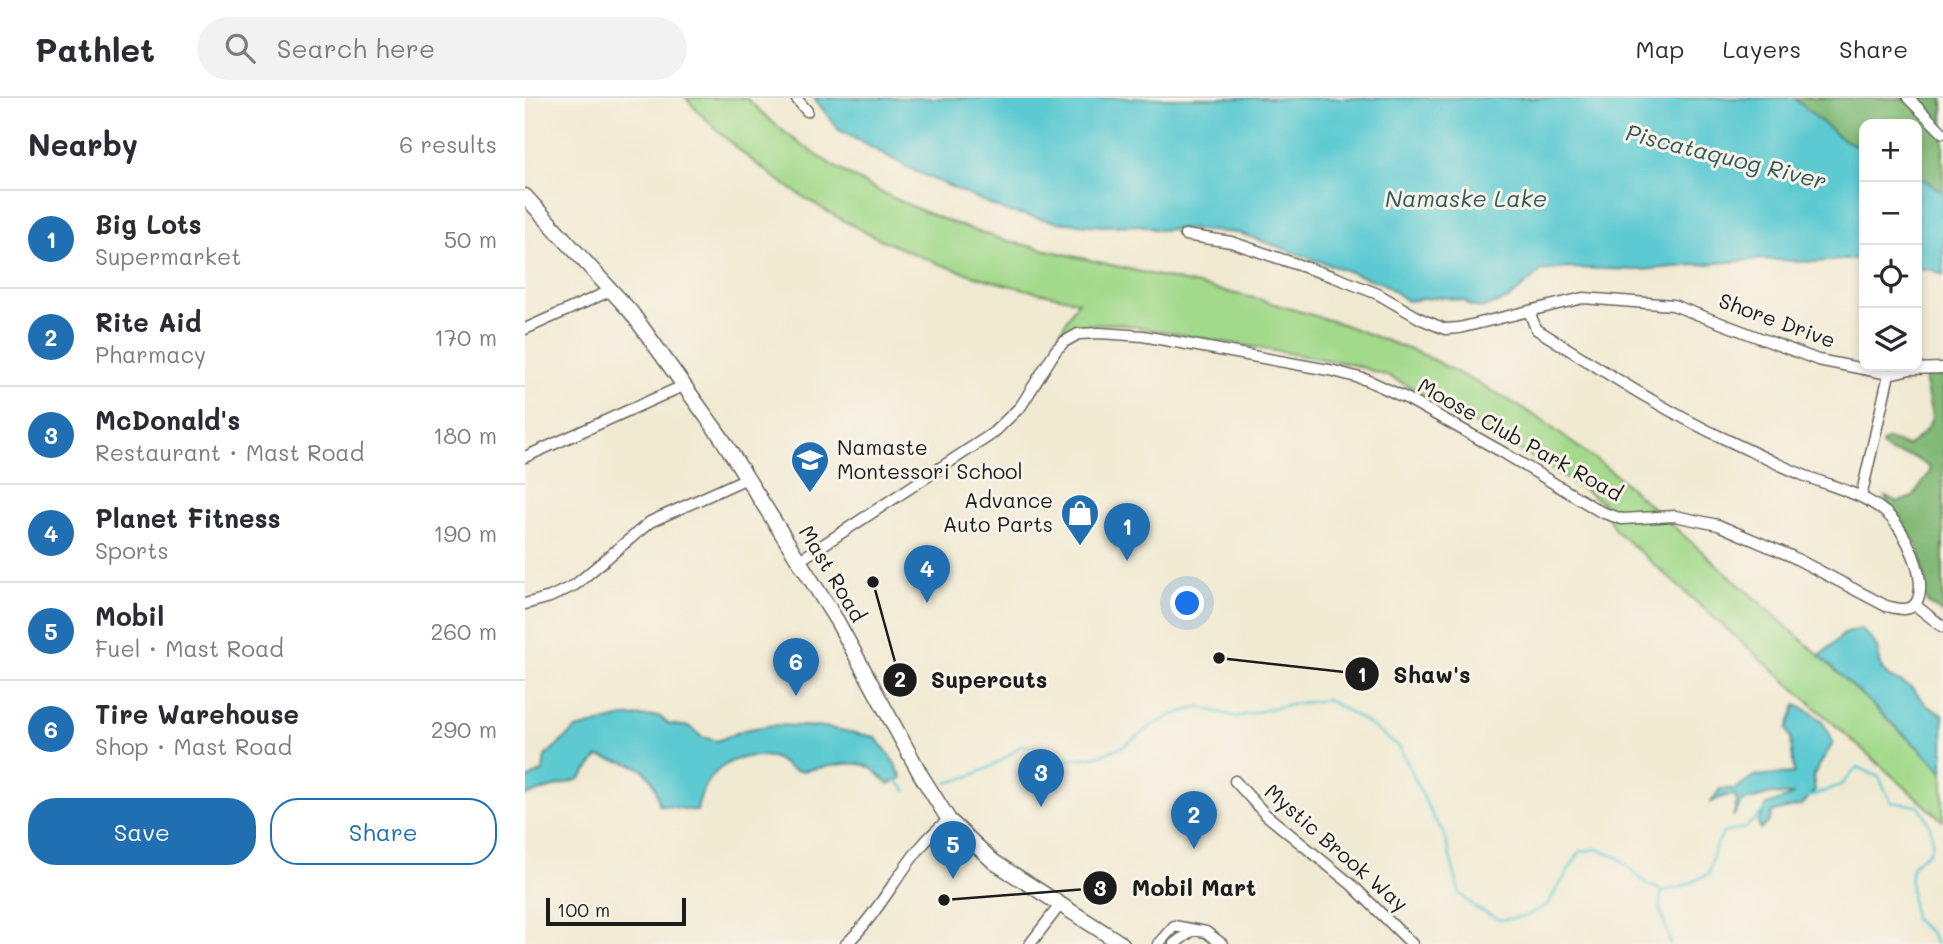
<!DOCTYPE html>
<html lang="en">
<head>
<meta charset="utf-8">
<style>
	body { margin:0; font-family:Mali,sans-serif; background:#f2f2f3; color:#2b2b33 }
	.controls { position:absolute; right:21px; top:21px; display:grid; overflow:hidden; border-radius:14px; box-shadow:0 4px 10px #0003 }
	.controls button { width:63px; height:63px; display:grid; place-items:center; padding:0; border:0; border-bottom:2px solid #e1e1e2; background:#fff; color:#2b2b33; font:35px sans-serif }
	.scale { position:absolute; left:21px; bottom:18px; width:140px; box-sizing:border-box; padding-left:7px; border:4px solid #1c1c1c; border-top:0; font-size:19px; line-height:24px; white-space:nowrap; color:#1c1c1c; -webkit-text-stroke:5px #f7f3e8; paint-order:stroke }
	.you { position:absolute; left:663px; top:506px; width:24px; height:24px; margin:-18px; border:5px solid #fff; border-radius:50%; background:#1a73e8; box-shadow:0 0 0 10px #1a73e833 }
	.badge { display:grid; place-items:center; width:46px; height:46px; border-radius:50%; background:#1f6fb2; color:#fff; font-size:23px; font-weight:700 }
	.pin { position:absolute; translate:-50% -58px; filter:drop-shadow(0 2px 4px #0008) }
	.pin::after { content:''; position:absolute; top:37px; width:24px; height:21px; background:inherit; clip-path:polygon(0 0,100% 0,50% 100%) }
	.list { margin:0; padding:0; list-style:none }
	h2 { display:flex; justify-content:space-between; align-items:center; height:91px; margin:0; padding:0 28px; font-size:30px }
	h2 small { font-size:23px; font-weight:400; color:#7c7c81 }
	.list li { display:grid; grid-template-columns:46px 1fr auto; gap:21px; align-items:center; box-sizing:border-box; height:98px; padding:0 28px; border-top:2px solid #e1e1e2 }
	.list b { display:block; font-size:26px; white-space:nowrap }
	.list p { margin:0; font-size:23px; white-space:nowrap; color:#7c7c81 }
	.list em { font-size:23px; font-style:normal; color:#7c7c81 }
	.actions { display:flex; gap:14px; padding:21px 28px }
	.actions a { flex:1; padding:16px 0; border:2px solid #1f6fb2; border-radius:28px; text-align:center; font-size:24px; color:#1f6fb2 }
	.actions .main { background:#1f6fb2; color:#fff }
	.icon { flex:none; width:38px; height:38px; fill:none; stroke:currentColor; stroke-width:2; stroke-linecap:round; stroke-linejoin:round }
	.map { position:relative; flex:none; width:1418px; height:846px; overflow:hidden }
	header { display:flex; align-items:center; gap:42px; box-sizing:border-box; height:98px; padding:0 35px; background:#fff; border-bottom:2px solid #e1e1e2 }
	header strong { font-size:33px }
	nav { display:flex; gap:38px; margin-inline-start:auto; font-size:24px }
	.search { width:490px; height:63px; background:#f2f2f3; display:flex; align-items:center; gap:18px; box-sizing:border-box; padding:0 24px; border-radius:38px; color:#7c7c81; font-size:26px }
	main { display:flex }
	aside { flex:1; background:#fff }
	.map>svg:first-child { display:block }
</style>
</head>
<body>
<header>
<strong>Pathlet</strong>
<div class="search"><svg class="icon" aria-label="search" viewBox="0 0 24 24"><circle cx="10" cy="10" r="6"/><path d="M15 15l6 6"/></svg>Search here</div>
<nav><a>Map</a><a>Layers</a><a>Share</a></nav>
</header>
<main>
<aside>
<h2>Nearby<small>6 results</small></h2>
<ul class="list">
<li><span class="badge">1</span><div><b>Big Lots</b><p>Supermarket</p></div><em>50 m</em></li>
<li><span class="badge">2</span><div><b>Rite Aid</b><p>Pharmacy</p></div><em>170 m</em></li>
<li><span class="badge">3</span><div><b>McDonald's</b><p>Restaurant · Mast Road</p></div><em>180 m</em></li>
<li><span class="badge">4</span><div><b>Planet Fitness</b><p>Sports</p></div><em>190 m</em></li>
<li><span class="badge">5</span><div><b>Mobil</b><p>Fuel · Mast Road</p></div><em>260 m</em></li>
<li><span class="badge">6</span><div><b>Tire Warehouse</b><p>Shop · Mast Road</p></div><em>290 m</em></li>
</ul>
<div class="actions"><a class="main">Save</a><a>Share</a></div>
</aside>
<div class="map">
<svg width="1418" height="846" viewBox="0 0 1418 846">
	<rect width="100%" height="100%" fill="#f7f3e8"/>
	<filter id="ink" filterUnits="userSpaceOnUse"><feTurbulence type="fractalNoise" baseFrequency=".0143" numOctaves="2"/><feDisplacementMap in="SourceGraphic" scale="14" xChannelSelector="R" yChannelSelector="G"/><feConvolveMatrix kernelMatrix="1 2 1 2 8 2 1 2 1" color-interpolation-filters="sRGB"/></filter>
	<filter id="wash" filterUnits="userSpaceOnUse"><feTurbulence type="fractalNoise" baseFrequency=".00686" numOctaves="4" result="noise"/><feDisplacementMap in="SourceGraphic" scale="28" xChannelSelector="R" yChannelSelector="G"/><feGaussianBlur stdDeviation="1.57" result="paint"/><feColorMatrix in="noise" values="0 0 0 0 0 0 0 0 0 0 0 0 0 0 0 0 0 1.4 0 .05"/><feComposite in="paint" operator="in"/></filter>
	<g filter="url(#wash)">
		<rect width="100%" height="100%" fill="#f1ead3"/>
		<path fill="#a2d98a" stroke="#5f7a53" stroke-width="2" d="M161,0h60c72,71 167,115 262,143l250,58 84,25 82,31 78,41 38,23 71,52 209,185 123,115v50l-329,-292 -12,-27 -52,-34 -135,-79 -27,-13 -37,-12 -231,-40c-26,-1 -45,0 -65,17l23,-40c-42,-9 -84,-18 -124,-32 -101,-35 -197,-91 -268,-171z"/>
		<path fill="#81b976" stroke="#4e6a49" stroke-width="2" d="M1269,0h149v94l-26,-17v-51h-53v25l-24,-11z
			M1408,276l10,2v238l-16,-12 -4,-8 2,-15 -6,-30 -21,-34 -10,-9 -3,-9 14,5 14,-5 17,-25 -1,-5 -16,-10 -23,-5 -8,-6 1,-4 5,-3 19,7c11,-8 22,-16 25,-29l-8,-39z"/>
		<path fill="#5dcad2" stroke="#3c7377" stroke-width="2" d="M289,0h980l46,40 24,11v109l-49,4 -53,-3 -120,11 -75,-2 -26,3 -32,28 -27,9 -12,-2 -5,-5 -24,-4 -34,4 -23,-17 -145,-51 -55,-4 -27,1 -16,-5 -40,1 -44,-4 -52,-11 -90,-40 -76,-41z
			M1392,77l26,17v83l-11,-5 -15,-2z
			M1335,531l12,10 5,9 5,22 7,7 22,10 16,19 16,8v57l-123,-115 24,-22z
			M1271,607c19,8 31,18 37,38l-20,33 2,15 -13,14 -29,7 -5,11 -8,6 -2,-7 9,-17 27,-10 -22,-1 -30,8 -9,15 4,-15 -2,-7 -10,1 -14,6 9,-13h15l19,-13 40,-3 -3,-34 -4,-10z
			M134,618l10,8 21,3 12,10 15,4 27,-11 29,-5 51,2 51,10 17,21 10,20 -13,6c-6,-5 -13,-13 -20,-17 -16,-9 -51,3 -70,4 -11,0 -18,-12 -28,-14 -40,-6 -68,16 -74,54l-38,-6c-5,-42 -26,-41 -61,-48l-18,22 -55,17v-16l18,-9 2,-15 31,-27 47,-12z"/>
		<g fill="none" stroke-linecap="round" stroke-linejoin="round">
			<path stroke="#5dcad2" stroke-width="2.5" d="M371,682l11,11
				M422,685c28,-7 53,-18 75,-38l20,3 24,12 33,-4 26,-11 28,-20 20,-10 26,-8 37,10 55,-13 37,-4 38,22 34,26 33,69 11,16 16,61 17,15 24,11 25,-4 21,-11 33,-53 17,-3 22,9 29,27 15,6 16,-3 30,-14 6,-26 8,-15 22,-5 21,-19
				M1284,699l32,-12 17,-18 21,10 12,25 28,4c8,11 20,35 9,47 -6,6 -13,6 -16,15 -4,15 1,36 2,51 8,10 20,11 21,25
				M1138,793c-10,19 6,34 7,53"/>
		</g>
	</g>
	<g filter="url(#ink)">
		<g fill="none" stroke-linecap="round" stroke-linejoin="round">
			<defs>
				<path id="minor" d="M271,0l11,13
					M1383,0l35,35
					M1004,213l54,-13 90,7 145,55 71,14 21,-5 33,-1
					M0,231l87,-39
					M0,359l160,-72
					M1336,399l28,-123
					M275,462l192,-126 29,-28 35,-56 8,-8 14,-8 22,-1 43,3 191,35 33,9 41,19 96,54 97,59 21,7 53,-3 43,9 73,31 95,50c10,2 23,7 30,-3 14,-23 -12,-76 -31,-91 -23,-19 -55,-26 -82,-37 -27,-11 -52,-24 -78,-36 -66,-31 -127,-72 -189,-110l-7,-18 -70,17 -14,1 -24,-10 -43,-25 -41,-16 -106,-36 -46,-7
					M0,506l25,-7 25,-12 75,-63 97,-44
					M1390,507l28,22
					M710,683l30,33 87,71 60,59
					M321,846c39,-36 62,-95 103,-124
					M505,846l30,-39
					M633,846l16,-18 32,6 16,12
					M649,846l19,-14"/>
				<path id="major" d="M0,98l106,116 90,125 116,184 85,156 27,43 45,42 128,82"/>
			</defs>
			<use href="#minor" stroke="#67645c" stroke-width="13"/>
			<use href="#major" stroke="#67645c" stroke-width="17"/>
			<use href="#minor" stroke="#fff" stroke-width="10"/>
			<use href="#major" stroke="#fff" stroke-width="14"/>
		</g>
	</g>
	<defs>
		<symbol id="school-pin" viewBox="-11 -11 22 30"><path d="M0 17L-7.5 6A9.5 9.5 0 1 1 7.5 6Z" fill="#1f6fb2" stroke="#f7f3e8"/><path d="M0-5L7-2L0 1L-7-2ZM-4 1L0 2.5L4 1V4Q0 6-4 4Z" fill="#fff"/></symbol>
		<symbol id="shop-pin" viewBox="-11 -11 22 30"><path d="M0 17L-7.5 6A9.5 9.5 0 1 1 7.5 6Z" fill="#1f6fb2" stroke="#f7f3e8"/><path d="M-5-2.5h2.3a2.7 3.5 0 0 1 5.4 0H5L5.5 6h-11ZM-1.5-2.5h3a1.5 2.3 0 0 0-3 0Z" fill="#fff"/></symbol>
	</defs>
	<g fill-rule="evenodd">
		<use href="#school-pin" x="263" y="340" width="44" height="60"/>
		<use href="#shop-pin" x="533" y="393" width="44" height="60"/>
	</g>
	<g text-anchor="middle" stroke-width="6" stroke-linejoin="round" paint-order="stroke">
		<g font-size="21" fill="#1c1c1c" stroke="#f7f3e8">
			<text transform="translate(1252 223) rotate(20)" y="7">Shore Drive</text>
			<text transform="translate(995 342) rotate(29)" y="7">Moose Club Park Road</text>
			<text transform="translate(307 476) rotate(59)" y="7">Mast Road</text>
			<text transform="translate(811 750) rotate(41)" y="7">Mystic Brook Way</text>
		</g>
		<g font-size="21" fill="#1c1c1c" stroke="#f7f3e8" text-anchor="start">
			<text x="312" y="357">Namaste<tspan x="312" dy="24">Montessori School</tspan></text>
			<text x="528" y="410" text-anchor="end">Advance<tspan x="528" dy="24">Auto Parts</tspan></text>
		</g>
		<g font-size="23" font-style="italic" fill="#33595c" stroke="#f7f3e8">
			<text transform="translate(1201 59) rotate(14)" y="8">Piscataquog River</text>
			<text x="941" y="109">Namaske Lake</text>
		</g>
	</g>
	<path fill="none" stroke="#1c1c1c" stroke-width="2.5" d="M694 560L837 576M348 484L375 582M419 802L575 790"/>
	<g fill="#1c1c1c" stroke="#f7f3e8" stroke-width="2.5">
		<circle cx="694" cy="560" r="7"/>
		<circle cx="348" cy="484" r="7"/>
		<circle cx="419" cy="802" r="7"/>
		<circle cx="837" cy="576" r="18"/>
		<circle cx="375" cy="582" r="18"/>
		<circle cx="575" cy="790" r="18"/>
	</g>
	<g font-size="21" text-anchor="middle" font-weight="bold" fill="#fff">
		<text x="837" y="584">1</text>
		<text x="375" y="589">2</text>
		<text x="575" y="798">3</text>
	</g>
	<g font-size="23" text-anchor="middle" font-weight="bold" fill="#1c1c1c" stroke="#f7f3e8" stroke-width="6" stroke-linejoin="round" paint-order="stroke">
		<text x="907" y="585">Shaw's</text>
		<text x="464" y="590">Supercuts</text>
		<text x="669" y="798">Mobil Mart</text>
	</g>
</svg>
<div class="controls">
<button>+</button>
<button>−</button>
<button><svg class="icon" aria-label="locate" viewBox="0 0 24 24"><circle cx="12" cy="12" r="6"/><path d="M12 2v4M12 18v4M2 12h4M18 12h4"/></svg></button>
<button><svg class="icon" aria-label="layers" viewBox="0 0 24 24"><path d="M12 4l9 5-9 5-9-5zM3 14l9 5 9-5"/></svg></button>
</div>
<div class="scale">100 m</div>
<div class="you"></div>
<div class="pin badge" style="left:602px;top:463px">1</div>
<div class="pin badge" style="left:669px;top:751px">2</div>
<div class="pin badge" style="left:516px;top:709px">3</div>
<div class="pin badge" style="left:402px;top:505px">4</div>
<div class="pin badge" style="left:428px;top:781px">5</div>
<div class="pin badge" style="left:271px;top:598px">6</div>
</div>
</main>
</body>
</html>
